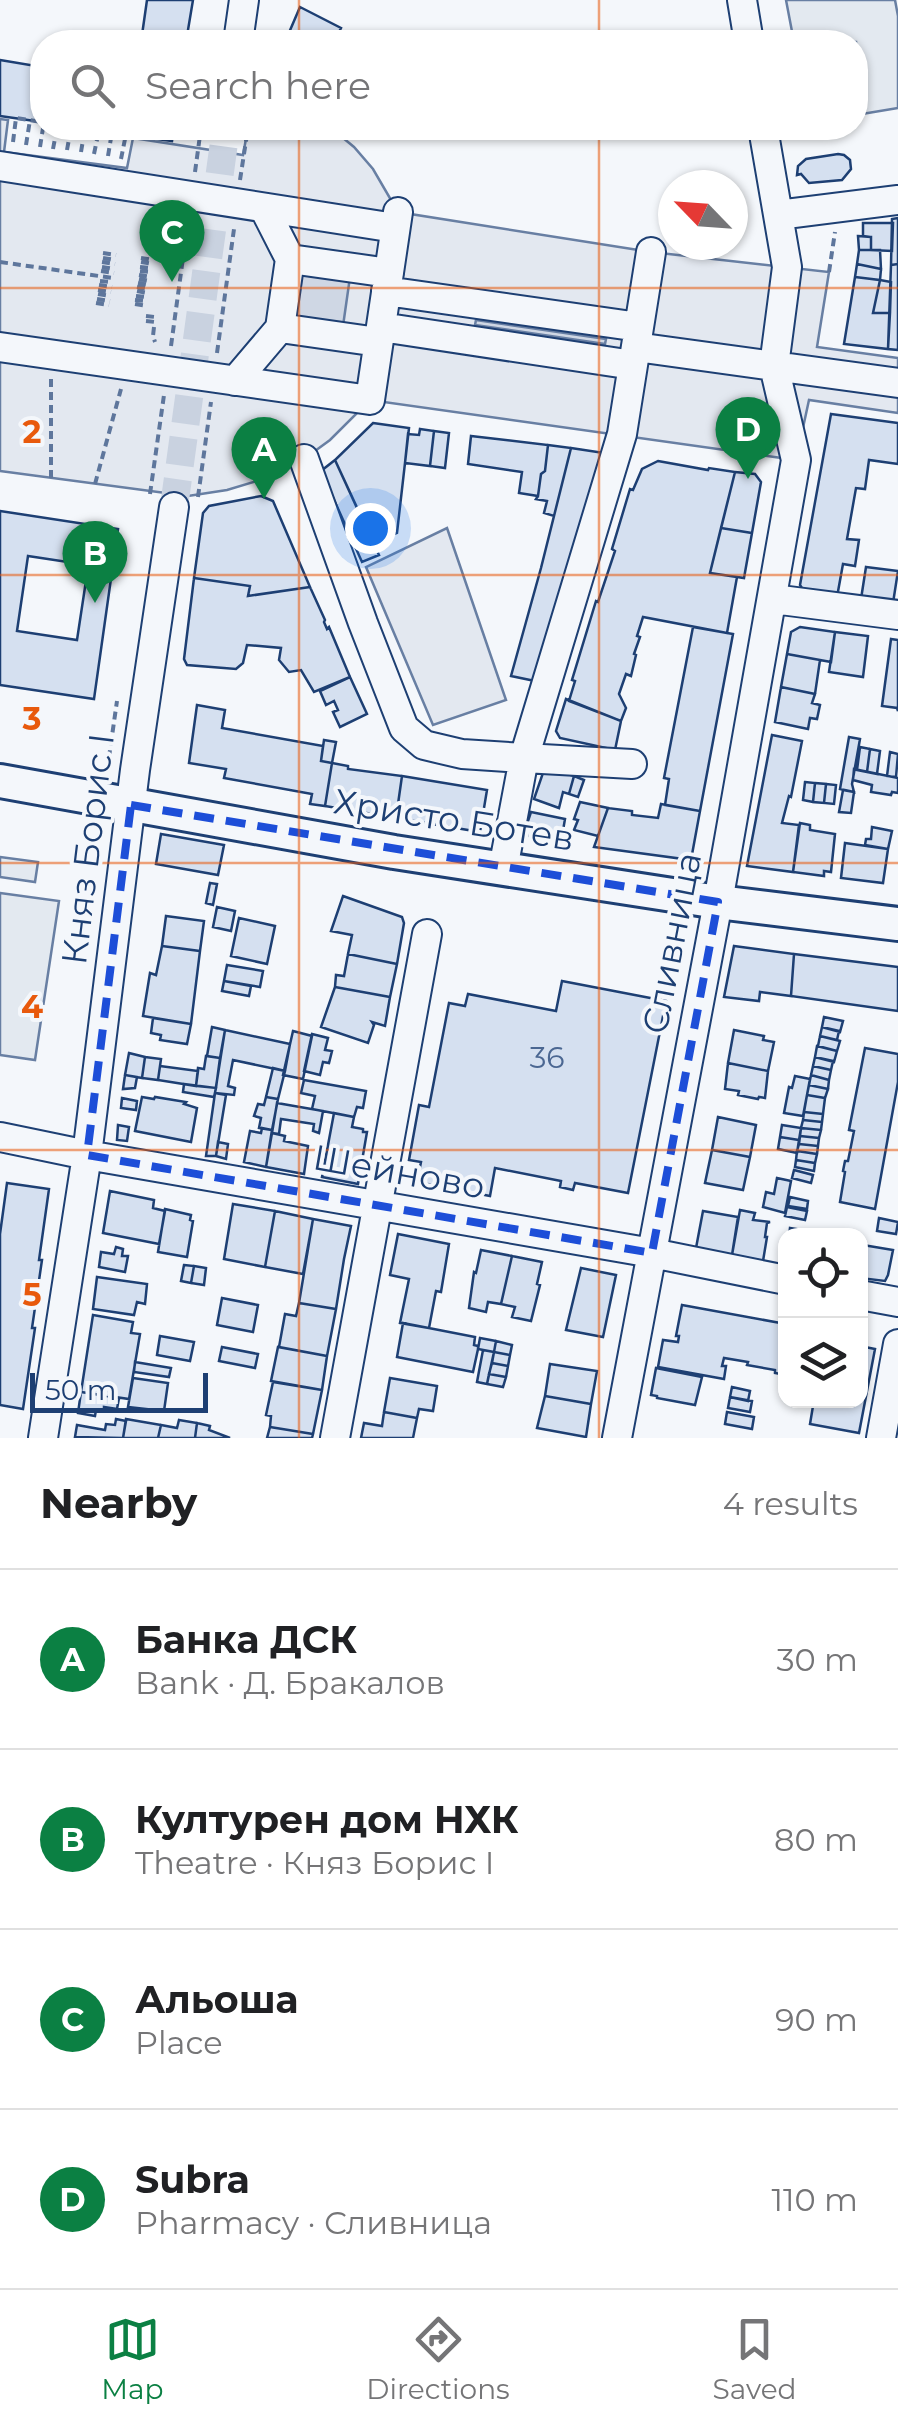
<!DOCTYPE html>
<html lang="en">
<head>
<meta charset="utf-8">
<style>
	body { margin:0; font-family:Montserrat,sans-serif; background:#f6f6f6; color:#202124 }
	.controls { position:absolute; right:30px; bottom:30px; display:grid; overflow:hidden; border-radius:20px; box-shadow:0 2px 8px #0004 }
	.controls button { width:90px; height:90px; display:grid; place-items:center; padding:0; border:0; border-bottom:2px solid #e0e0e0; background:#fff; color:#202124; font:50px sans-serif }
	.compass { position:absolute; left:658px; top:170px; width:90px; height:90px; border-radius:50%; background:#fff; box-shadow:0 2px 8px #0004; rotate:295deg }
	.scale { position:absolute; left:30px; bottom:25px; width:178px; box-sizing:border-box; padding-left:10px; border:5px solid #1d3f73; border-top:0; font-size:28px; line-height:35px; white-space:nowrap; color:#1d3f73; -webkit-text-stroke:8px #f4f7fb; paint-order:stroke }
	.you { position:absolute; left:370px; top:528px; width:35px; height:35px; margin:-25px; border:8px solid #fff; border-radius:50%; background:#1a73e8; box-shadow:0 0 0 15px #1a73e833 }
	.badge { display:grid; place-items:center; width:65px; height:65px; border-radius:50%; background:#0b8043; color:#fff; font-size:32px; font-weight:700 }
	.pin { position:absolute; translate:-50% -82px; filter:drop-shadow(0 2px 5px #0008) }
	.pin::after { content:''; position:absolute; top:52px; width:35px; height:30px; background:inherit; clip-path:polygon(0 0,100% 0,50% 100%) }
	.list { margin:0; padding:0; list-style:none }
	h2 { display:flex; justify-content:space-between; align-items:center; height:130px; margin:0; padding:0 40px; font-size:42px }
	h2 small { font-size:32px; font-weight:400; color:#757577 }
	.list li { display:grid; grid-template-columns:65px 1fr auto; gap:30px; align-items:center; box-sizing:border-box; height:180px; padding:0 40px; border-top:2px solid #e0e0e0 }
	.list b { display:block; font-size:38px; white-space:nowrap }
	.list p { margin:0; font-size:32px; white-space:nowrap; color:#757577 }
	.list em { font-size:32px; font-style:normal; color:#757577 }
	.icon { flex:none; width:55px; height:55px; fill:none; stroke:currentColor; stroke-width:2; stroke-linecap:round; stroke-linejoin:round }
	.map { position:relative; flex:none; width:898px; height:1438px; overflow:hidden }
	.search { position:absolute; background:#fff; box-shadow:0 2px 8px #0004; left:30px; right:30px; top:30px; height:110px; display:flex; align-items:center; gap:25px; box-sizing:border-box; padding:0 35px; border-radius:40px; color:#757577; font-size:38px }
	.sheet { height:850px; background:#fff }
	nav { display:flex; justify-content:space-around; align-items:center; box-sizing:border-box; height:140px; border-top:2px solid #e0e0e0; background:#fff; font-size:28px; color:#757577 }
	nav a { display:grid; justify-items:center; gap:5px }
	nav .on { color:#0b8043 }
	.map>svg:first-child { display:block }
</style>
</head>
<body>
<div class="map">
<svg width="898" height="1438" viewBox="0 0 898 1438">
	<rect width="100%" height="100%" fill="#f4f7fb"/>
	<path fill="#e3e9f0" stroke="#687fa3" stroke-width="2.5" d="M786,0h109l3,16v92l-42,7v-73h-62z
		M0,857l38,5 -3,20 -35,-5z
		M0,893l59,8 -24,159 -35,-5z"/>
	<path fill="#e3e8f0" stroke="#687fa3" stroke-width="2.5" d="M0,119l8,1 -4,32 123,16 6,-30 110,17 5,-27h83l23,19 19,22 25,43 253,40 178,20 -12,75 81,11v55l-89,-13 -13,60 -426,-60 -40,40 -26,19 -37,19 -40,12 -39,6 -188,-25z
		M447,528l59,172 -73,25 -67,-158z"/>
	<path fill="#cfd7e4" stroke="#687fa3" stroke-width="2.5" d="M298,270l52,7 -7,49 -52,-8z
		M476,320l130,19 -1,5 -130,-19z"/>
	<path fill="#d5e0f0" stroke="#1d3f73" stroke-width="2.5" fill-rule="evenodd" d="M147,0h46l-7,42h-45z
		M300,7l41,21 -3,6 15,8h-68z
		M0,60l42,7v55l-42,-6z
		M79,128h95l-2,13z
		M838,154l6,1 6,5 1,9 -9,11 -33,3 -8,-9 -4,1 1,-9 8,-7z
		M898,218v46l-7,1 1,-46z
		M863,223h30l-1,28 -21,-1v-13l-8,-1z
		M858,236l13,1v13h-12z
		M859,250h21l1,19 -24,-5z
		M857,264l24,5 -1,11 -25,-3z
		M898,264v86l-10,-1 3,-84z
		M855,277l25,3 -7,33h17l-2,36 -44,-5z
		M880,280l11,2 -1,31h-17z
		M831,414l67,9v41l-29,-4 -4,29 -9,-1 -9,51 12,1 -4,26 -12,-2 -6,33 -32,-4 -5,-8z
		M373,423l36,5 -12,105 -24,10 -38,-83z
		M420,429l14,2 -4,35 -25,-3 3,-29 11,1z
		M434,431l15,2 -4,35 -15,-2z
		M471,436l77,9 -3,26 -4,3 -3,22 -19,-3 3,-21 -54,-8z
		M548,445l23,3 -17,68 -10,-3 3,-12 -11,-2 2,-3 3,-22 4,-3z
		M571,448l33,5 -69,228 -24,-5 30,-108z
		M335,460l44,95 -17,7 -41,-91z
		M658,461l50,9 1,-2 26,4 -25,101 27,4 -10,56 -84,-16 -6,19 3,1 -6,17 2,1 -5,21 -5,-2 -7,20 7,14 -5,13 -52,-20 6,-20 -3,-1 24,-79 2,1 17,-51 -3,-2 18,-60 3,1 9,-21z
		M735,472l20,2 6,8 -9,51 -31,-5z
		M261,496l12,5 37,86 -62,9 2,-10 -56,-8 9,-65 6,-7z
		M0,511l118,18 -24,170 -94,-14zM28,556l53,8 -2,9 8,1 -10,66 -60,-9z
		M721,528l31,5 -8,45 -34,-5z
		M866,567l32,4 -5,32 -32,-4z
		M194,578l56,8 -2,10 62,-9 15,33 -1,2 3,7 2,-2 21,50 -36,15 -13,-22 -12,2 -10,-12 2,-12 -34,-3 -4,18 -7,6 -49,-4 -3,-6z
		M693,627l40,7 -33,177 -35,-6 4,-26 -5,-1z
		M800,627l35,5 -4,30 -44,-8 4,-22z
		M835,632l33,4 -5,41 -34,-5z
		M891,639l7,1v71l-1,-3 -15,-2z
		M787,654l33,6 -5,34 -34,-7z
		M350,677l17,37 -27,13 -7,-15 5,-2 -4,-9 -8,4 -6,-14z
		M781,687l34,7 -3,9 8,2 -3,14 -7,-1 -2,11 -33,-7z
		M566,699l55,22 -6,29 -55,-12 -4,-7z
		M197,705l28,5 -3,18 101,18 -2,15 11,2 -7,43 -15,-2 2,-10 -88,-16 2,-9 -37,-6z
		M772,735l30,6 -11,56 -2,-1 -7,27 17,2 -6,47 -46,-6z
		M849,737l11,2 -8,45 2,8 -14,-3z
		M324,740l12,2 -4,21 -11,-2z
		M860,747l10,2 -3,23 -10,-2z
		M870,749l10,2 -3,23 -10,-2z
		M890,752l8,2 -2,23 -9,-1z
		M332,763l16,3v3l54,7 -6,42 -71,-12z
		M545,767l29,9 -5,18 -6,-2 -4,16 -25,-9z
		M854,769l44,9v15l-6,-1 -1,3 -20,-3 1,-7 -19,-5z
		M402,776l85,14 -7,42 -84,-14z
		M574,776l10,4 -6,17 -9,-3z
		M805,782l10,1 -2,19 -10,-2z
		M815,783l11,1 -2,19 -11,-1z
		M826,784l10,1 -2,19 -10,-1z
		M843,790l11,2 -3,21 -12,-1z
		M580,802l28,6 -10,28 -24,-6 4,-10 -4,-1z
		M661,804l39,7 -9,49 -97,-13 14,-39 24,3v4l26,3z
		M531,812l34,7 -4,23 -30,-4 -6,-8z
		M800,823l10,2v5l25,4 -4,38 -7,-1v5l-31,-4z
		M872,827l20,4 -4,18 -23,-4 1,-6h5z
		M161,834l63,11 -6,30 -62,-11z
		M845,843l43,6 -5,34 -42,-5z
		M210,883l7,1 -4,21 -7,-2z
		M343,896l59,21 2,6 -7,41 -49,-10 4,-19 -21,-4z
		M217,907l18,4 -4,20 -18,-4z
		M166,916l38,5 -4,30 -38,-5z
		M239,918l36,8 -8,38 -36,-8z
		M162,946l38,5 -9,73 -48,-8 7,-43 6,2z
		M734,946l60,8 -3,42 -31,-4 -1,9 -35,-4z
		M348,954l49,10 -7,33 -55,-10 1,-12 8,1z
		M794,954l104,13v44l-107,-15z
		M227,965l36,6 -3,16 -36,-6z
		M224,981l27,5 -2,10 -27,-5z
		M562,981l104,20 -38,192 -53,-10 -2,7 -13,-3 1,-6 -66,-13 -5,28 -73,-14 4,-20 -12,-2 10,-55 10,2 20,-104 16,3 3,-12 88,17z
		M335,987l55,10 -5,29 -13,-4 2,3 -6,18 -47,-16z
		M824,1017l19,4 -3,11 -18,-5z
		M153,1018l38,6 -4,20 -27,-4 1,-5 -10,-2z
		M212,1027l13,3 -5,28 -13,-2z
		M822,1027l17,4 -2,9 -17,-4z
		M225,1030l65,14 -5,27 -52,-11 -5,26 7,2 -1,7 -19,-2z
		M734,1030l30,6 -1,4 11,2 -6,29 -40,-8z
		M293,1031l19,5 -9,43 -20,-4z
		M312,1034l16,4 -3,12 7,1 -3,12 -6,-1 -3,13 -16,-4z
		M820,1036l20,5 -3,10 -19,-5z
		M817,1046l20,5 -3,11 -19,-5z
		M865,1048l33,6v28l-23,127 -35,-7 5,-30 -2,-1 2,-10h3l6,-30 -5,-1z
		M129,1053l16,4 -3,21 -17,-3z
		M206,1056l14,2 -4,30 -20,-2 2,-18 6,1z
		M145,1057l16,2 -3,21 -16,-2z
		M815,1057l18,4 -2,9 -18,-4z
		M728,1063l40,8 -3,27 -6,-1 -1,2 -20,-4 1,-4 -14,-2z
		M160,1066l38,5 -2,15 -38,-6z
		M813,1066l18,4 -2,10 -18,-5z
		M273,1068l12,3 -7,28 -12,-2z
		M125,1075l12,2 -2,11 -12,1z
		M811,1075l18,5 -1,9 -19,-4z
		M795,1076l15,3 -7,37 -19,-3 5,-26 3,1z
		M304,1080l62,11 -3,17 -6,-1 -3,10 -42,-8 3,-13 -14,-3z
		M184,1084l32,4 -2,9 -31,-5z
		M809,1085l19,4 -3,9 -18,-3z
		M215,1093l11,2 -10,61h-10z
		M807,1095l18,3 -2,16 -19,-2z
		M142,1097l12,2 1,-2 31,5 -2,2 13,4 -6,34 -56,-11z
		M266,1097l12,2 -6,31 -13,-2 2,-10 -7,-2 4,-12 6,1z
		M122,1098l15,3 -1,9 -15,-2z
		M277,1103l46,8 -4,22 -6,-2 1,-7 -33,-5 -2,15 -7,-1z
		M804,1112l19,2 -1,8 -19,-2z
		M334,1113l20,4 -2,10 11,2v3h4l-9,52 -36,-7z
		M718,1117l38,8 -6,32 -38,-7z
		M803,1120l19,2 -1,8 -20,-2z
		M118,1125l11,2 -2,14 -10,-1z
		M782,1125l19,3 -2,12 -19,-3z
		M262,1128l10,2 -6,37 -22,-5 6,-31 11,2z
		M801,1128l20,2 -2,8 -19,-2z
		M272,1133l13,3 -1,5 24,5 -4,28 -38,-7z
		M800,1136l19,2 -1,8 -19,-2z
		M780,1137l19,3 -2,13 -19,-4z
		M218,1142l10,2 -2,15 -10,-3z
		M799,1144l19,2 -1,8 -20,-3z
		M712,1150l38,7 -7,33 -38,-7z
		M797,1151l20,3 -2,9 -19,-3z
		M796,1160l19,3 -1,8 -19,-4z
		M794,1170l19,5 -2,8 -19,-5z
		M777,1178l14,3 -6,32 -22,-6 3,-15 8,2z
		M7,1183l42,6 -10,71h3l-10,68h3l-12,81 -23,-4v-171z
		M110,1191l44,9 -1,8 12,3 -6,33 -56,-11z
		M790,1197l18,4 -1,8 -19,-3z
		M233,1204l42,7 -10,56 -41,-8z
		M787,1207l20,4 -2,9 -20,-4z
		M165,1209l26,6 -1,5 3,1 -6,36 -29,-5z
		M740,1210l15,3 -2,7 17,2 -3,1 -2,14h2l-4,24 -31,-6z
		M275,1211l38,8 -10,55 -38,-7z
		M703,1211l35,6 -6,38 -36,-7z
		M879,1218l19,4 -2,12 -19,-3z
		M313,1219l38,7 -7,33 -8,50 -37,-6z
		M790,1228l31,5v3h-32z
		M398,1234l51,10 -8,48 -5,-1 -7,37 -29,-5 9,-44 -19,-4z
		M863,1245l30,5 -5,25 -3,6 -25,-3v-28z
		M116,1247l7,2 -1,7h6l-3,16 -26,-5 2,-15 13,2z
		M481,1250l31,6 -11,48 -13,-2 -2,10 -17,-4 5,-36 2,1z
		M512,1256l30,6 -5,22 3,1 -9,36 -19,-4 3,-10 -14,-3z
		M184,1265l10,1 -3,17 -10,-2z
		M194,1266l12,2 -2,17 -13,-2z
		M581,1268l35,7 -13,62 -37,-7z
		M97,1277l50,7 -2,20 -8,-2 -3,13 -41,-6z
		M222,1298l36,7 -5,27 -36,-7z
		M299,1303l37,6 -9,47 -48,-9 6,-33 11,2z
		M682,1305l104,19v51l-11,-2v-3l-28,-5 1,-3 -24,-4 -2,8h4l-2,13 -66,-12 5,-27 15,2 1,-6h-3z
		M93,1315l40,7 -2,11 9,1 -11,65 -48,-7z
		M403,1323l72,14 -1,8 4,1v3l-5,23 -76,-15z
		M160,1336l34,6 -4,19 -33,-6z
		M480,1338l16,3 -2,11 -16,-3z
		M496,1341l16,4 -2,10 -16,-3z
		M860,1346l15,3 -16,84 -49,-9 4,-24h46z
		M222,1347l36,7 -3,14 -36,-7z
		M278,1347l49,9 -5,34 -51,-9z
		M483,1350l11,2 -7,32 -10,-2z
		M494,1352l16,3 -2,11 -16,-3z
		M135,1362l36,6 -2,9 -35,-5z
		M492,1363l16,3 -2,11 -17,-3z
		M550,1364l47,7 -6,33 -46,-8z
		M656,1368l46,9 -7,28 -38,-7v-2l-6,-1z
		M489,1374l17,3 -3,10 -16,-3z
		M133,1378l35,5 -4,28 -36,-4z
		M390,1378l47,8 -4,25 -14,-2 -2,9 -33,-6z
		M273,1382l49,8 -9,44 -43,-7 1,-11 -5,-1z
		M732,1387l18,4 -2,10 -18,-4z
		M81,1392l38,6 -2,11 -13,-2v4l-8,-1 -1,6 -17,-3z
		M545,1396l46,8 -5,33 -49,-9z
		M730,1397l22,4 -2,11 -22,-4z
		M384,1412l33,6 -4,20h-52l3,-15 18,3z
		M727,1412l27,5 -2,12 -27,-5z
		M116,1419l10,2 -3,17 -48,-1 2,-12 28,5 1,-6 9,1z
		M126,1419l35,6 -3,13h-35z
		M179,1420l18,3 -2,15h-37l3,-13 16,3z
		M197,1423l13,3 -1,4 21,8h-35z
		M270,1427l43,7 -1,4h-45z"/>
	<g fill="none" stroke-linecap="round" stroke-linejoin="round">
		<path stroke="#c9d2e0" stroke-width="28" stroke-dasharray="28 14" stroke-linecap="butt" d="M174,507l52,-379"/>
		<defs>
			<path id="minor" d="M742,0l7,42
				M238,42l6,-42
				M0,166l395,62
				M264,208l26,51 99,14
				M778,215l120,-15
				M386,291l253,36
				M381,327l252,38
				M280,328l10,-69
				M0,347l370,53 28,-188
				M636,347l262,36
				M235,381l45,-53 98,14
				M304,459l59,164 41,105 20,17 38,9 62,4 98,-324 29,-182
				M773,599l125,16
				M503,869l21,-111 108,6
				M0,1137l87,18 565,98 134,27
				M860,1295l38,7
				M43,1438l44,-283 48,-385 39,-263
				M335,1438l92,-504
				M617,1438l101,-536 78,-442 -22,-94 13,-99 -24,-139
				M881,1438l17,-94"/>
			<path id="major" d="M0,781l394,71 324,50 180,22"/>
		</defs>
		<use href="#minor" stroke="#1d3f73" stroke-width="32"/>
		<use href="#major" stroke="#1d3f73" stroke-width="38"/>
		<path stroke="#5e769c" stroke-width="4" stroke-dasharray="8 5" stroke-linecap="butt" d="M79,128l47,6 -5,25
			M13,142l3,-24 26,4
			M26,145l4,-25
			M40,147l3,-19
			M53,149l4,-21
			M67,150l4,-22
			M81,152l4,-24
			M94,154l5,-24
			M108,156l4,-24
			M195,172l6,-44
			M240,180l8,-52
			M156,242l9,1 2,-13 8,-11
			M156,247l8,1
			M155,251l9,2
			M103,253l13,2
			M103,258l12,2
			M141,258l12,2
			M0,262l113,16
			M102,262l13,2
			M141,262l12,2
			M102,267l12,2
			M140,267l12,1
			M101,271l13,2
			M140,271l11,1
			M829,272l6,-40
			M139,275l12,2
			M139,279l11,2
			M100,281l12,1
			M138,283l11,2
			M99,285l13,2
			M137,287l12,2
			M98,290l13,2
			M137,291l11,2
			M98,294l12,2
			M136,296l12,1
			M97,299l13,2
			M135,300l12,1
			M96,303l13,2
			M135,304l12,2
			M146,316l9,1
			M146,321l9,1
			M154,327l-1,9 2,6
			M171,346l17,-125
			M217,353l17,-124
			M51,379v99
			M95,484l26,-95
			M150,494l14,-99
			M198,497l13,-95
			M107,771l10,-70"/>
		<use href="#minor" stroke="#f4f7fb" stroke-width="28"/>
		<use href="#major" stroke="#f4f7fb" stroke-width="32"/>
	</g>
	<path fill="none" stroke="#1d4ed8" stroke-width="8" stroke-dasharray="20 12" stroke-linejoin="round" d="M131,805l587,97 -66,351 -565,-98z"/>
	<path fill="none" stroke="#e8590c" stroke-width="2.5" stroke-opacity="0.55" d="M299,0v42M599,0v42M299,128v1310M599,128v1310M0,288h898M0,575h898M0,863h898M0,1150h898"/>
	<g text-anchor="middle" stroke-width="8" stroke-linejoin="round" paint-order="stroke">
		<g font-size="30" fill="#4b6792">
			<text x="547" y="1068">36</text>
		</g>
		<g font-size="35" fill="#1d3f73" stroke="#f4f7fb">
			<text transform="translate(454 820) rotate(9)" y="12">Христо Ботев</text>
			<text transform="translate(88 849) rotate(-83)" y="12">Княз Борис I</text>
			<text transform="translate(672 943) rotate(-79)" y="12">Сливница</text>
			<text transform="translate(399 1172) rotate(10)" y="12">Шейново</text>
		</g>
	</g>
	<g font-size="32" text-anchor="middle" font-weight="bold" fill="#e8590c" stroke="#f4f7fb" stroke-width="8" stroke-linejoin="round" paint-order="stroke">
		<text x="32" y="443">2</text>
		<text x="32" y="730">3</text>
		<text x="32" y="1018">4</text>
		<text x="32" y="1306">5</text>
	</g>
</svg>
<div class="controls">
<button><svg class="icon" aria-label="locate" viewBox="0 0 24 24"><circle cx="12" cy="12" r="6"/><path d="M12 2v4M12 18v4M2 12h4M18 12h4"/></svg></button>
<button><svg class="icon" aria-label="layers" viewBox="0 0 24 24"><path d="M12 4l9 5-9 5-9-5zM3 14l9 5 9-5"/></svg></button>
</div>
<svg class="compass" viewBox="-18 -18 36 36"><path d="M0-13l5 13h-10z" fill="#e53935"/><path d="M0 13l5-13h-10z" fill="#757577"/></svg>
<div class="scale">50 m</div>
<div class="you"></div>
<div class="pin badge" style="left:264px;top:499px">A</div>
<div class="pin badge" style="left:95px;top:603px">B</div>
<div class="pin badge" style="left:172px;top:282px">C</div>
<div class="pin badge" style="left:748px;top:479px">D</div>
<div class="search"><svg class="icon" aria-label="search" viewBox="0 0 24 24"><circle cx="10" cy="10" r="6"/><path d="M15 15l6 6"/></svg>Search here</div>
</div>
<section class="sheet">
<h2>Nearby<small>4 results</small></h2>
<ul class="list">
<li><span class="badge">A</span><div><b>Банка ДСК</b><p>Bank · Д. Бракалов</p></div><em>30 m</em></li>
<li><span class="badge">B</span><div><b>Културен дом НХК</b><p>Theatre · Княз Борис I</p></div><em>80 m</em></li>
<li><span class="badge">C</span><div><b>Альоша</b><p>Place</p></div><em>90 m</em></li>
<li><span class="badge">D</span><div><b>Subra</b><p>Pharmacy · Сливница</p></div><em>110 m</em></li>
</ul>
</section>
<nav>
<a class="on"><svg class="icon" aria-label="map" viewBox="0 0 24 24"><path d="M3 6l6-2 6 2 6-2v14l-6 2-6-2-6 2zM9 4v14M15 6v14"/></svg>Map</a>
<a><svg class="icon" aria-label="directions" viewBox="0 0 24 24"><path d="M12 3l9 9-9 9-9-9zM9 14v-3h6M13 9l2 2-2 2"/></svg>Directions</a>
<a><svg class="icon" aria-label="saved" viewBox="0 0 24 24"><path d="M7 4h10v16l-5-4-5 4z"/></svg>Saved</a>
</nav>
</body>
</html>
